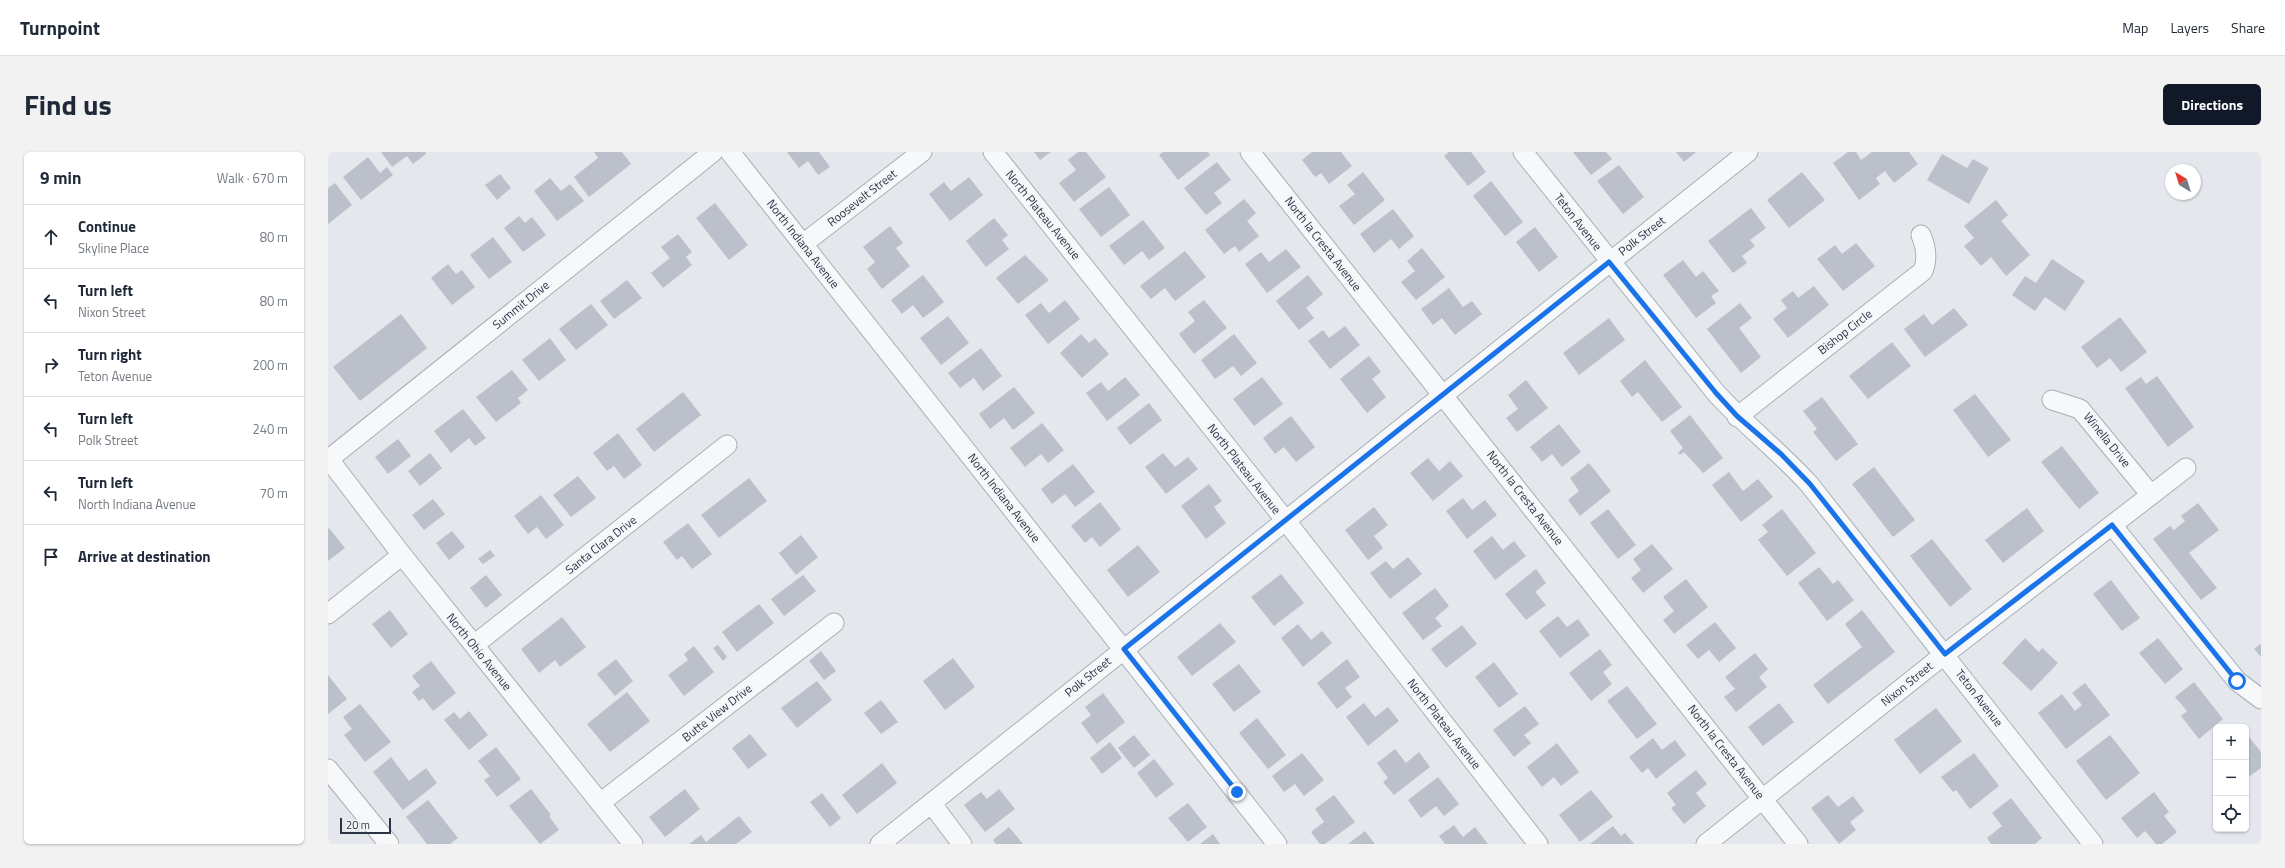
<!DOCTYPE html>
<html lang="en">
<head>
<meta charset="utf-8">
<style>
	body { margin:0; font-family:"Titillium Web",sans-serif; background:#f2f2f3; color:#1f2937 }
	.controls { position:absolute; right:12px; bottom:12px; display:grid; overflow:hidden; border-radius:6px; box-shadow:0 1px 3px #0004 }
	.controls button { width:36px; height:36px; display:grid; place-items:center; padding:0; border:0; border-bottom:1px solid #e0e1e3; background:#fff; color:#1f2937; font:20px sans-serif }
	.compass { position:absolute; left:1837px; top:12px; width:36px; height:36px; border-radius:50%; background:#fff; box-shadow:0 1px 3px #0004; rotate:322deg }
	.scale { position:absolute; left:12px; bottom:10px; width:51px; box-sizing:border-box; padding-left:4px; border:2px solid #2b3445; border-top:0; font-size:11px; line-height:14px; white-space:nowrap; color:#2b3445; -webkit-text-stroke:3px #f4f6f9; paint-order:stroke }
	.stop { position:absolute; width:12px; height:12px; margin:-9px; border:3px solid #1a73e8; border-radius:50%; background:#fff }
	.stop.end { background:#1a73e8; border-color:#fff; box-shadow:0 1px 4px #0008 }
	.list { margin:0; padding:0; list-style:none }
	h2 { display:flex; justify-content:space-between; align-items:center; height:52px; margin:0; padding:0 16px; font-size:17px }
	h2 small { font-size:13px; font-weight:400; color:#747a83 }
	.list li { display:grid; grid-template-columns:26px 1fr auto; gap:12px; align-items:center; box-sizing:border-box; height:64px; padding:0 16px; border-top:1px solid #e0e1e3 }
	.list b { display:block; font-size:15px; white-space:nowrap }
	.list p { margin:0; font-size:13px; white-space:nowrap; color:#747a83 }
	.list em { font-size:13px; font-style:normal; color:#747a83 }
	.icon { flex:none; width:22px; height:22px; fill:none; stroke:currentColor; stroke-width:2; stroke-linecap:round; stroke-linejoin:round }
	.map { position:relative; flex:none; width:1933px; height:692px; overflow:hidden; border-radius:6px }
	header { display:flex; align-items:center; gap:24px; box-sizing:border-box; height:56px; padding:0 20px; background:#fff; border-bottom:1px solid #e0e1e3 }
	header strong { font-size:19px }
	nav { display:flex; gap:22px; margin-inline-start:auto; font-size:14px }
	.intro { display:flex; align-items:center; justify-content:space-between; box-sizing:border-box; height:96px; padding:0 24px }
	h1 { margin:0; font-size:28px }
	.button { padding:10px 18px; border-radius:6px; background:#111827; color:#fff; font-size:14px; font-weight:700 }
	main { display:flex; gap:24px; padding:0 24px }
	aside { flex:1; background:#fff; border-radius:6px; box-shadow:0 1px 3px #0004 }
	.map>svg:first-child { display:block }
</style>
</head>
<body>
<header>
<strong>Turnpoint</strong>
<nav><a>Map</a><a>Layers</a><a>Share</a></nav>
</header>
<div class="intro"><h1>Find us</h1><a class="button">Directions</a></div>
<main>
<aside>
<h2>9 min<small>Walk · 670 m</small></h2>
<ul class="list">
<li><svg class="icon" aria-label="ahead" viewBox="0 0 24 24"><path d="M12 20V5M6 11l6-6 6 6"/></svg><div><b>Continue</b><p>Skyline Place</p></div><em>80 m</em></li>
<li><svg class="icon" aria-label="left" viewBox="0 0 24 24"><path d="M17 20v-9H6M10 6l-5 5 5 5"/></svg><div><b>Turn left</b><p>Nixon Street</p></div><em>80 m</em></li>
<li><svg class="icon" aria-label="right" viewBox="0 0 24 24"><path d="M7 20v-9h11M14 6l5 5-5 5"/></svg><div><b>Turn right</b><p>Teton Avenue</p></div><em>200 m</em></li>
<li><svg class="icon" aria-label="left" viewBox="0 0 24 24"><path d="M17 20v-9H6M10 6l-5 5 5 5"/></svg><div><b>Turn left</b><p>Polk Street</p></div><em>240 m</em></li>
<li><svg class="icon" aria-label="left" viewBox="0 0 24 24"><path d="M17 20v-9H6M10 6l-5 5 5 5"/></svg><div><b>Turn left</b><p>North Indiana Avenue</p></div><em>70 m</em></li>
<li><svg class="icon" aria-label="arrive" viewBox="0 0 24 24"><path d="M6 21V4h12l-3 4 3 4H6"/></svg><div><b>Arrive at destination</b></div></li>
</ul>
</aside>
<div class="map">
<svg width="1933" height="692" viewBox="0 0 1933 692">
	<rect width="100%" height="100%" fill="#e4e7ec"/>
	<path fill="#bbc0ca" d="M53,0h44l1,2 -13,10 -6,-8 -15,11z
		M266,0h28l9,12 -42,33 -15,-20 24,-19z
		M459,0h32l11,15 -12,8 -10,-14 -9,7z
		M706,0h17l-11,8z
		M750,0h8l20,25 -32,25 -15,-19 17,-13 -8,-10z
		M835,0h45l2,3 -32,25 -19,-25z
		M984,0h29l11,14 -23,18 -8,-11 -6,4 -13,-17z
		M1121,0h22l15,20 -18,14 -24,-30z
		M1245,0h33l6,7 -21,16z
		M1348,0h20l-12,10z
		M1520,0h8l5,8 11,-8h37l9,12 -24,19 -9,-12 -9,7 4,6 -21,16 -26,-37z
		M1614,2l25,14 6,-9 16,9 -20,36 -42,-24z
		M40,5l12,16 7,-6 6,8 -32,25 -18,-23z
		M889,10l14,18 -17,13 8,10 -16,12 -22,-27z
		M1291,13l25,32 -21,17 -26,-33z
		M1035,20l22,28 -31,25 -15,-19 16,-12 -8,-9z
		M1474,20l23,28 -36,28 -22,-28z
		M172,22l11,14 -14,12 -12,-15z
		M641,25l14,18 -33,26 -21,-27 15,-12 7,9z
		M222,26l11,13 9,-7 14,17 -27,20 -23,-30z
		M1163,29l32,41 -18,14 -32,-40z
		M7,31l17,22 -24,19v-36z
		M781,35l21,28 -29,22 -22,-28z
		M916,47l12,14 -9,8 12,15 -20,16 -4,-6 -11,8 -19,-24z
		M1668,48l12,15 -7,6 29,34 -24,21 -15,-19 -10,9 -17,-20 10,-8 -10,-12z
		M387,51l33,42 -19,15 -33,-42z
		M1423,56l15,20 -16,12 5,6 -13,10 5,7 -14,10 -25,-32z
		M1065,57l21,27 -15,13 -8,-10 -17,14 -14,-19z
		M191,64l6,7 7,-6 14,18 -23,17 -19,-24z
		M666,66l14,17 -6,5 7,9 -23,18 -20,-26z
		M815,68l22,28 -16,12 -7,-9 -18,14 -15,-19z
		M562,74l13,17 -7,5 14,18 -28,23 -15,-20 8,-7 -12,-15z
		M1207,75l23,30 -19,15 -23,-30z
		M350,82l14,18 -6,5 6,8 -29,23 -12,-15 19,-15 -9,-11z
		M165,85l19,25 -23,17 -19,-24z
		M1528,91l19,23 -32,25 -26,-32 18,-14 7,9z
		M1094,96l23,29 -29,23 -15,-18 14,-11 -8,-10z
		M958,97l15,18 -34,26 -22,-29 16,-12 8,10z
		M857,99l21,26 -31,24 -10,-13 -14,11 -11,-13z
		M697,103l24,25 -31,24 -22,-26z
		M1724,107l33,22 -20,30 -20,-14 -10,14 -23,-16 13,-19 11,7z
		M1355,108l13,17 7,-6 16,20 -8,5 5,7 -20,15 -33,-43z
		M120,112l8,10 6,-4 13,17 -23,18 -21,-27z
		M595,123l21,27 -21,16 -10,-13 -11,9 -11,-14z
		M980,123l15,19 -17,14 8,10 -15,12 -23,-29z
		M299,128l15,18 -28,21 -14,-18z
		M1486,134l15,19 -41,33 -15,-19 14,-11 -6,-8 12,-9 5,7z
		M1121,136l14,19 9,-6 10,13 -27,21 -13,-17 -9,7 -12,-16z
		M737,148l15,19 -32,25 -23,-29 16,-12 8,10z
		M876,148l23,28 -33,26 -15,-20 16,-13 -7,-9z
		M1412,151l12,15 -13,10 22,29 -20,16 -34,-44z
		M263,152l17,21 -32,25 -17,-21z
		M1626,156l14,17 -43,32 -21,-28 20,-15 8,11z
		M73,162l26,34 -67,53 -27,-34z
		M620,164l21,27 -28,22 -21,-27z
		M1792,165l27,35 -26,20 -11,-14 -13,10 -16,-21z
		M1281,166l16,22 -46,35 -16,-22z
		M1017,174l15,19 -30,24 -22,-28 15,-11 6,8z
		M753,182l8,9 6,-5 14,16 -27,24 -22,-25z
		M906,182l23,29 -16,13 -8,-10 -18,13 -14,-19z
		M222,186l16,22 -27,21 -17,-21z
		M1564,190l19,24 -43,33 -19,-23z
		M653,196l21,28 -19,15 -9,-13 -14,10 -12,-15z
		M1041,204l12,16 -9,7 14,18 -19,16 -27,-34z
		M1317,208l37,47 -20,15 -24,-30 -6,5 -12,-16z
		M184,218l16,20 -10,8 3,5 -25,19 -20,-25z
		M1829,224l37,51 -26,20 -43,-59 16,-11 5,7z
		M797,225l15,18 -33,26 -21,-28 15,-11 7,9z
		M934,225l21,27 -29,22 -21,-27z
		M1198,228l22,28 -31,24 -11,-14 12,-9 -10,-14z
		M686,235l21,26 -22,17 -9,-12 -14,11 -11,-15z
		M355,240l18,23 -47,37 -18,-23z
		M1647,242l36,46 -23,17 -35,-47z
		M1494,245l36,47 -22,17 -23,-29 4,-3 -14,-18z
		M821,251l13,17 -32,25 -13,-17z
		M135,257l23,29 -11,8 -6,-8 -18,15 -17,-22z
		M1362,263l33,43 -20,15 -19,-21 -4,3 -2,-2 5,-5 -13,-17z
		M963,264l24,31 -19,15 -12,-15 -9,7 -12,-16z
		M714,271l22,27 -16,13 -7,-9 -16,13 -15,-19z
		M1231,272l22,28 -19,15 -10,-13 -10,8 -12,-15z
		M290,281l24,32 -18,14 -10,-13 -7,5 -14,-18z
		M70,287l13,17 -23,18 -13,-17z
		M1734,294l37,47 -20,16 -38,-47z
		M102,301l12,15 -22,18 -12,-15z
		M835,301l12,14 13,-10 10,12 -32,25 -21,-27z
		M1100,306l11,13 11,-10 13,15 -30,25 -23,-28z
		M1261,311l22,28 -31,25 -12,-16 11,-9 -9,-13z
		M745,312l22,28 -20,15 -10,-13 -13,10 -11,-15z
		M1546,315l41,53 -22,17 -41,-53z
		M1401,320l14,19 15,-12 15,18 -32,25 -29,-37z
		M250,324l18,22 -25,19 -18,-22z
		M421,326l18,23 -48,37 -18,-23z
		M881,332l13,17 -8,6 12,16 -20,16 -25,-33z
		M213,343l23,30 -18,14 -9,-12 -9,7 -14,-18z
		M1135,346l9,12 13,-10 12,15 -30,24 -21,-28z
		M105,347l12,15 -21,16 -12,-15z
		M772,350l21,27 -21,18 -8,-10 -7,6 -14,-17z
		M1870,351l21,27 -30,23 28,35 -16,12 -48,-61 17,-13 4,4 11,-9 -4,-5z
		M1046,355l14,18 -14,11 9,12 -15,12 -23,-30z
		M1699,356l17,23 -41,32 -18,-23z
		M1280,357l28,36 -18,14 -28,-36z
		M1454,357l34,44 -29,23 -29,-36 10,-8 -6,-7z
		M360,371l24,31 -20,15 -10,-13 -5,4 -14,-18z
		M1,376l16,20 -17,13v-32z
		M124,379l13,16 -16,13 -13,-17z
		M473,383l17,22 -22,18 -17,-22z
		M1164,384l11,14 11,-9 12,15 -31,24 -22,-29z
		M1604,387l40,50 -22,18 -40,-51z
		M1324,392l21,25 -30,24 -12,-15 10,-8 -8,-11z
		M810,393l22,27 -32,25 -21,-27z
		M162,398l5,6 -12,8 -5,-5z
		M1080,405l14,17 -32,25 -20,-26 16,-12 7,8z
		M1491,415l14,17 5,-4 16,20 -27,21 -29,-38z
		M1208,417l10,14 -11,9 11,13 -20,15 -21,-26z
		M953,422l23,29 -30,23 -23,-29z
		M158,423l16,20 -16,13 -16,-20z
		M475,423l13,16 -32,25 -13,-17z
		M1358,427l22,28 -34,27 -11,-14 11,-9 -11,-14z
		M1783,428l29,38 -18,13 -29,-37z
		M1107,436l14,18 -14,12 7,8 -19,14 -21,-27z
		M431,452l15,19 -37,29 -15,-20z
		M62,458l18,24 -17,14 -19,-24z
		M1534,458l33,42 -67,52 -15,-19 49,-38 -17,-23z
		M1230,464l9,11 11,-8 12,16 -30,23 -21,-27z
		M234,465l24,30 -26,20 -5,-7 -16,13 -18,-24z
		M1387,470l21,26 -17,14 -10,-12 -11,9 -12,-14z
		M892,471l16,19 -44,34 -15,-19z
		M970,472l13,16 11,-9 10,12 -29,24 -22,-29z
		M1134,473l15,19 -31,24 -15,-19z
		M1697,486l14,14 3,-4 16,15 -27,28 -29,-28z
		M1830,486l25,31 -18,15 -26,-31z
		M1933,492v13l-7,-8z
		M390,493l9,12 -4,4 -10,-13z
		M366,494l20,26 -30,24 -16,-21 20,-15 -4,-6z
		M1272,497l12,16 -9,7 9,12 -21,17 -22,-28z
		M493,499l15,20 -12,9 -15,-19z
		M1427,501l13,16 -9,8 8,10 -31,25 -12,-15 11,-8 -10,-12z
		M625,506l22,29 -30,23 -22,-29z
		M288,507l17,22 -18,15 -18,-22z
		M1019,507l13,18 -15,11 7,9 -15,12 -20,-26z
		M103,509l25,32 -23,18 -10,-13 -4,3 -7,-9 8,-6 -8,-10z
		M1166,510l24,32 -19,14 -24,-31z
		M911,512l22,28 -27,20 -22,-28z
		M0,523l19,24 -19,15z
		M489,529l15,19 -35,28 -16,-20z
		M1866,530l29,37 -24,20 -18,-23 6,-5 -12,-14z
		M1757,531l25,32 -44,34 -28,-36 24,-19 13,17 7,-6 -10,-12z
		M1299,534l30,38 -20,15 -30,-38z
		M299,540l23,29 -40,31 -23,-28z
		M775,541l22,29 -28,22 -16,-21 10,-8 -6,-8z
		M553,548l17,22 -17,12 -17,-21z
		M1036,551l11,14 13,-10 11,14 -31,25 -22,-29z
		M1451,551l15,19 -31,24 -15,-19z
		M32,552l31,38 -26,20 -21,-27 8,-6 -9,-12z
		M1197,554l14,18 -15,11 7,8 -17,14 -21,-27z
		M1608,556l26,33 -42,33 -26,-34z
		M141,559l19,24 -19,15 -25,-30 10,-8 6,7z
		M929,566l29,37 -18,14 -29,-36z
		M1918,581l15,19v16l-11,8 -4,-4z
		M422,582l17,21 -19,14 -16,-21z
		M806,583l16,20 -16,13 -16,-20z
		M1782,583l30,38 -34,27 -30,-39z
		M1325,586l9,12 13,-10 11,15 -30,24 -8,-11 -6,5 -13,-16z
		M782,590l12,16 -20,16 -12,-16z
		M1229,591l22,29 -18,14 -7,-9 -12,10 -15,-20z
		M168,595l25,32 -24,18 -13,-17 6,-4 -12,-15z
		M1067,597l11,14 13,-11 11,15 -36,28 -11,-13 5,-4 -11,-15z
		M974,601l22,27 -20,16 -9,-12 -11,8 -12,-16z
		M1646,601l25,33 -29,23 -14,-19 -3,2 -12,-15z
		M63,605l18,24 17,-13 11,15 -34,27 -30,-38z
		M826,607l20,25 -18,14 -19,-25z
		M554,611l15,20 -40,31 -15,-19z
		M1368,618l11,14 -11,9 10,13 -22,18 -13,-16 5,-3 -9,-12z
		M1110,625l21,27 -15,12 -8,-10 -15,12 -13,-18z
		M203,637l20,26 -2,1 10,14 -19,14 -31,-38z
		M357,637l15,20 -35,28 -16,-20z
		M671,637l16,20 -30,23 -21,-27 17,-13 6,7z
		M1263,638l22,27 -33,25 -21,-27z
		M1826,640l15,20 -5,4 13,16 -15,12h-6l-11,-13 -8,7 -16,-20z
		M494,641l19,25 -11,9 -20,-25z
		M1006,643l21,27 -30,22h-5l-9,-12 13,-10 -9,-13z
		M1500,643l10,12 15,-11 11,15 -14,11 6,8 -17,14 -28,-36z
		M1683,646l31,40 -7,6h-44l-4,-6 15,-12 -10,-13z
		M100,648l30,38 -8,6h-23l-21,-27z
		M860,651l19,24 -19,15 -20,-24z
		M411,664l13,16 -16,12h-47l12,-9 5,7z
		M1126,673l9,12 12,-10 13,17h-43l-6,-8z
		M1285,674l8,10 4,-3 9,11h-44z
		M681,675l14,17h-27l-3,-4z
		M1037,679l10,13h-27z
		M885,682l7,10h-20z"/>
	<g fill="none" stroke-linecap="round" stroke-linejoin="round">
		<defs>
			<path id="minor" d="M402,0l547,692
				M665,0l293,369 252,323
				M922,0l548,692
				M1195,0l193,241c29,32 64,59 93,91l284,360
				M475,92l119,-92
				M1724,248l28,9 71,86
				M1409,265l186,-146c5,-12 3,-24 -2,-36
				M0,306l74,97 231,289
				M1,307l384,-307
				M1784,373l125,156 24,18
				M0,462l74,-59
				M146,493l253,-200
				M0,617l61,75
				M272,651l234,-180
				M603,651l31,41
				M552,692l868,-692
				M1378,692l239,-190 241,-186"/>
		</defs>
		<use href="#minor" stroke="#a9aeb7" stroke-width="21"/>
		<use href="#minor" stroke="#f7f8fa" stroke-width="19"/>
	</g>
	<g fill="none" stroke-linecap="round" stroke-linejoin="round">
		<path stroke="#1a73e8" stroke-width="5" d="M909,640l-113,-143 485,-387 107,131 21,23 44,38 29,30 135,170 167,-129 125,156"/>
	</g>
	<g text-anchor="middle" stroke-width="3.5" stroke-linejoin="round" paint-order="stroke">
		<g font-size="12" fill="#2b3445" stroke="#f4f6f9">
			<text transform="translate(534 46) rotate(-38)" y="4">Roosevelt Street</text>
			<text transform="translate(715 63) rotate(51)" y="4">North Plateau Avenue</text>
			<text transform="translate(1250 70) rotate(52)" y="4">Teton Avenue</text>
			<text transform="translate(1314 84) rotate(-38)" y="4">Polk Street</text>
			<text transform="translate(475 92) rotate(52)" y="4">North Indiana Avenue</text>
			<text transform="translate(995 92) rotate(52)" y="4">North la Cresta Avenue</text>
			<text transform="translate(193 153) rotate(-39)" y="4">Summit Drive</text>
			<text transform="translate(1517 180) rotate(-38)" y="4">Bishop Circle</text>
			<text transform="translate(1779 288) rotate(51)" y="4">Winella Drive</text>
			<text transform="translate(916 317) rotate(52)" y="4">North Plateau Avenue</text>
			<text transform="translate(676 346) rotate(52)" y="4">North Indiana Avenue</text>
			<text transform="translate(1197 346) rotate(52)" y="4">North la Cresta Avenue</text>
			<text transform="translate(273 393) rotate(-38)" y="4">Santa Clara Drive</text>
			<text transform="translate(151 500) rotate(51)" y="4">North Ohio Avenue</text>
			<text transform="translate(760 525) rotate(-39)" y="4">Polk Street</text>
			<text transform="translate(1579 532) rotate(-39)" y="4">Nixon Street</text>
			<text transform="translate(1651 546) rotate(52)" y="4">Teton Avenue</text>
			<text transform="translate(389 561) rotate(-38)" y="4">Butte View Drive</text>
			<text transform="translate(1116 572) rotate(52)" y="4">North Plateau Avenue</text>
			<text transform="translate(1398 600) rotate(52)" y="4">North la Cresta Avenue</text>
		</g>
	</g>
</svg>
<div class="controls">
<button>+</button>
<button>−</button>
<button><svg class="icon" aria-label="locate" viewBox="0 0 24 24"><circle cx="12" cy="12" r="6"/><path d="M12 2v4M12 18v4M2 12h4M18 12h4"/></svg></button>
</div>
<svg class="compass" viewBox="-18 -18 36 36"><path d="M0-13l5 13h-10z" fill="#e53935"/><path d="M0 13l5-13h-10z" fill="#747a83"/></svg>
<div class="scale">20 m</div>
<div class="stop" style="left:1909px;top:529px"></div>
<div class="stop end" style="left:909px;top:640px"></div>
</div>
</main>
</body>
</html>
